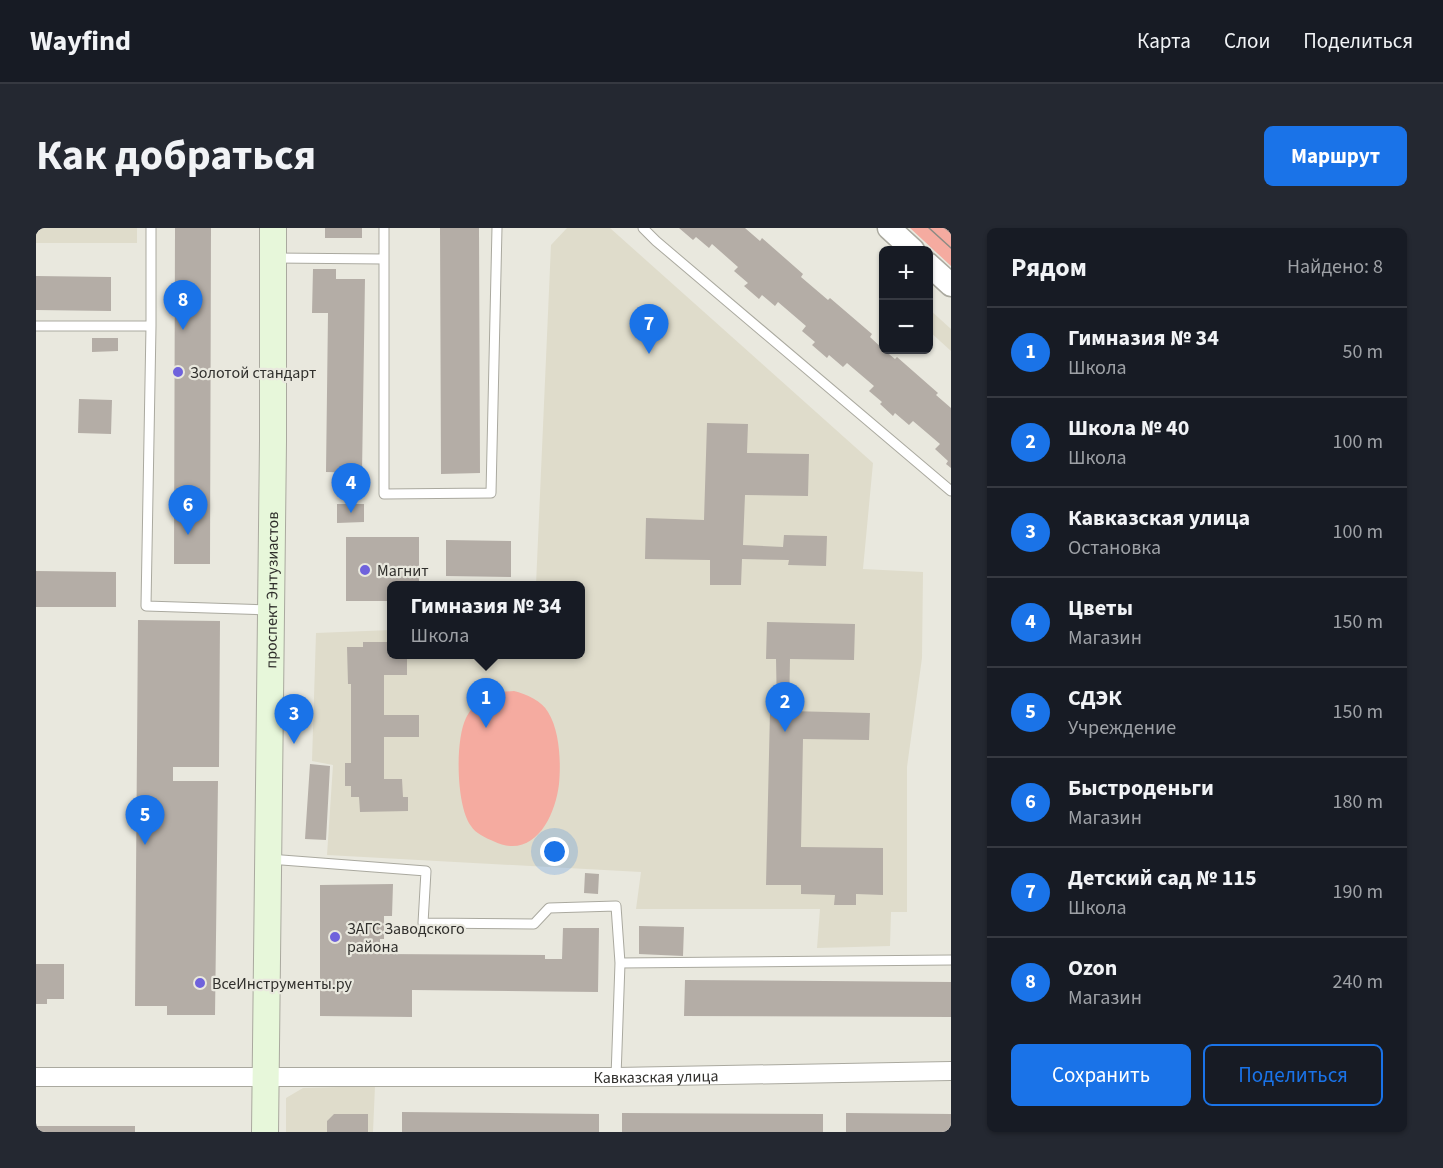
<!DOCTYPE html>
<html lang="ru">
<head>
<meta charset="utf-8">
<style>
	body { margin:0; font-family:"Source Sans 3",sans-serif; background:#242831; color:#f1f3f6 }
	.controls { position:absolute; right:18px; top:18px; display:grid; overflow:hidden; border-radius:9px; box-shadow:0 2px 4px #0004 }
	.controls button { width:54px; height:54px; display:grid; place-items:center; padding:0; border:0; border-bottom:2px solid #363941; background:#171b24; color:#f1f3f6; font:30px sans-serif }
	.you { position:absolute; left:519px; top:624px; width:21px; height:21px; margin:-15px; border:4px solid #fff; border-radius:50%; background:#1a73e8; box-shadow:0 0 0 9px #1a73e833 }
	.badge { display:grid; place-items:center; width:39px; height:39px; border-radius:50%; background:#1a73e8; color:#fff; font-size:20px; font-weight:700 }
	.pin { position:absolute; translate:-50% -50px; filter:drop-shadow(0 2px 3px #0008) }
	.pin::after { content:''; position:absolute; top:32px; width:21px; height:18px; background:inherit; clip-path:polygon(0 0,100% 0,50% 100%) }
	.popup { position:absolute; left:351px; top:353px; width:198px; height:78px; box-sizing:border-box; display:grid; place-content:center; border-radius:9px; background:#171b24; filter:drop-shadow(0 2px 4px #0005); font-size:20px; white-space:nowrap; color:#9ea1a6 }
	.popup b { font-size:22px; color:#f1f3f6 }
	.popup::after { content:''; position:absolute; left:50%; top:100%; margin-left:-12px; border:12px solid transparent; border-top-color:#171b24 }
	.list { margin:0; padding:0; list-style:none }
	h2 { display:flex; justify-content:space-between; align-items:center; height:78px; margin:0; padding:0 24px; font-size:26px }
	h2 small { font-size:20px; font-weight:400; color:#9ea1a6 }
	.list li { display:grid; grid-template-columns:39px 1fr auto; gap:18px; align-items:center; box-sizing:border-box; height:90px; padding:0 24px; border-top:2px solid #363941 }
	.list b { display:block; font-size:22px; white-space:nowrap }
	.list p { margin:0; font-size:20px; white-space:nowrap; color:#9ea1a6 }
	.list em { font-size:20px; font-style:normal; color:#9ea1a6 }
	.actions { display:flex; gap:12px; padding:18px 24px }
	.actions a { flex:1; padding:14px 0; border:2px solid #1a73e8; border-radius:9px; text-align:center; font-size:21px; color:#1a73e8 }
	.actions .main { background:#1a73e8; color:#fff }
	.map { position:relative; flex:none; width:915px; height:904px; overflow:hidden; border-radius:9px }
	header { display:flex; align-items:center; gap:36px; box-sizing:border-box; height:84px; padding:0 30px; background:#171b24; border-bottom:2px solid #363941 }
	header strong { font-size:28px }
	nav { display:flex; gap:33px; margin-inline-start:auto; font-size:21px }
	.intro { display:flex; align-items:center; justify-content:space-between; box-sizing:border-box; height:144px; padding:0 36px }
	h1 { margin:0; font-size:42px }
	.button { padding:15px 27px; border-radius:9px; background:#1a73e8; color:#fff; font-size:21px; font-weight:700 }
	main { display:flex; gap:36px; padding:0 36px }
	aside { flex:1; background:#171b24; border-radius:9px; box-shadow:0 2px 4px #0004 }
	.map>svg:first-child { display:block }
</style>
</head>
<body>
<header>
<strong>Wayfind</strong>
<nav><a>Карта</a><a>Слои</a><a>Поделиться</a></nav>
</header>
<div class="intro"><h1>Как добраться</h1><a class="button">Маршрут</a></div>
<main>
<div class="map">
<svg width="915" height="904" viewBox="0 0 915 904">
	<rect width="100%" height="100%" fill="#e9e8de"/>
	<path fill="#dfdccb" d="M0,0h101v15h-101z
		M531,0h43l263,235 -10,106 60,3 -1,86 -15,109v145h-16l-1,34 -73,2 3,-39h-184l5,-37 -314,-17 6,-90 -21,-4 4,-128 75,-3 1,24h188v-68l-44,-1 15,-340z
		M893,81l22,20v22l-22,-20z
		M339,858l-2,46h-87v-34l17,-10z"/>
	<path fill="#f5aba0" d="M874,0h41v38z
		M478,463c12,3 28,10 34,21 12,19 13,51 11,72 -4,34 -26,77 -66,57 -7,-3 -18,-8 -22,-15 -15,-20 -16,-86 -5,-108 2,-5 9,-14 13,-18 9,-9 24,-8 35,-9z"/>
	<path fill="#b4ada6" d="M139,0h36l-1,336h-36z
		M289,0h37v10h-37z
		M404,0h39l1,245 -39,1z
		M643,0h66l15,13 2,-3 41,36 -2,3 27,23 2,-2 42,36 -2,3 14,13 11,9 2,-2 41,36 -2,2 15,13v60l-5,-4 2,-3 -13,-12 5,-5 -27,-23 -4,4 -14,-12 -2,3 -13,-12 2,-2 -13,-11 5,-5 -27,-23 -4,4 -14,-12 -2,3 -15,-13 3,-3 -13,-11 4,-5 -28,-24 -3,4 -13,-11 -3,4 -15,-13 4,-3 -14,-12 4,-4 -26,-23 -3,4 -13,-11 -3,3z
		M277,41h23v10h29l-3,194 -36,-1 2,-159h-16z
		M0,48l75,1v34l-75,-1z
		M56,110h26v13l-26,1z
		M43,171l33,1 -1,34 -33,-1z
		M671,195l41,1 -1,29 62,1 -1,42 -63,-1 -2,50 40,2 1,-12 43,1 -1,30 -38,-1 1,-5 -47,-1 -1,26h-31v-25l-65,-1 1,-41 58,2z
		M301,276h27v18l-27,1z
		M310,309h73v49h-27v15h-46z
		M410,312l65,1v36l-65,-1z
		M0,343l80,1v35h-80z
		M102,392l82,1 -1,146h-46v14h45l-3,234h-48v-9h-32z
		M731,394l88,2 -1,36 -64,-1 -1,52 81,2 -1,27 -66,-1 -2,108 82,1v47l-27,-1v11h-22l1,-10 -34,-1v-9h-35l4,-174h7l-1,-52h-10z
		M327,414h29v12h15v21h-23v40h35v22h-35v42h18l1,18h5v14l-48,1 -1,-15h-8v-11h-6v-23h6v-79h-3l-1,-37h16z
		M274,536l20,2 -4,74 -21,-1z
		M549,645l14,1 -1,20 -14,-1z
		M357,656l-1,32h-8v23h-4v15l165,1v4h17l1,-31h36l-1,64 -186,-2v27l-92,-1v-131z
		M603,698l45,1 -1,29 -44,-2z
		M0,736h28v35h-17v5h-11z
		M649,752l266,2v35l-267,-1z
		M366,884l197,2v18h-197z
		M586,885l201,1v18h-201z
		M810,885l105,1v18h-105z
		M298,886h34v18h-41v-11z
		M0,898h99v6h-99z"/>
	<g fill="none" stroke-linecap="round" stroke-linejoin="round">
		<defs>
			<path id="service" d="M115,0v98l-5,280 124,4
				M348,0v266l107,-1 6,-265
				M607,0l13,13 295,250
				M239,30l108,1
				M0,98h115
				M233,631l157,12 -3,52 111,1 15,-16 67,-2 4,57
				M580,849l4,-114 331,-3"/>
			<g id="minor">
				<path id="s1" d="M0,849h580l335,-6"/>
			</g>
			<path id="tertiary" d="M853,0l24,22
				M892,36l23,21"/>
			<g id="secondary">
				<path id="s2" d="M229,904l8,-691v-213"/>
			</g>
		</defs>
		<use href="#service" stroke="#aaa99f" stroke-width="11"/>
		<use href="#minor" stroke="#aaa99f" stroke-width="20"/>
		<use href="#tertiary" stroke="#aaa99f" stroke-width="25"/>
		<use href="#secondary" stroke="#aaa99f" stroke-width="28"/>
		<use href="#service" stroke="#fff" stroke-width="9"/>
		<use href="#minor" stroke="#fff" stroke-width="18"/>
		<use href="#tertiary" stroke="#fff" stroke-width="22"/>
		<use href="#secondary" stroke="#e7f7da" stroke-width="26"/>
		<path stroke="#8c8b84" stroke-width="1.5" d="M893,0l22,20
			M909,0l6,5"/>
	</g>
	<g fill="#6f62dc" stroke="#e9e8de" stroke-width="2">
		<circle cx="142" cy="144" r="6"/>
		<circle cx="329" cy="342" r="6"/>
		<circle cx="299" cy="709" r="6"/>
		<circle cx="164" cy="755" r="6"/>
	</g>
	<g text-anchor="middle" stroke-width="4.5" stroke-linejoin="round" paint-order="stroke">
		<g font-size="16" fill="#31302d" stroke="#e9e8de" text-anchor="start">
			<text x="154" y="150">Золотой стандарт</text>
			<text x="341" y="348">Магнит</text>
			<text x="311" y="706">ЗАГС Заводского<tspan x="311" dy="18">района</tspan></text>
			<text x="176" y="761">ВсеИнструменты.ру</text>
		</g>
		<g font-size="16" fill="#31302d" stroke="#e9e8de">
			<text dy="6" stroke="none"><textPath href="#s2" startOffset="542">проспект Энтузиастов</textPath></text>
			<text dy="6" stroke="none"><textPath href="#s1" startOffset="620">Кавказская улица</textPath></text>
		</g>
	</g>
</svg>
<div class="controls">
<button>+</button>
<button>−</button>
</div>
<div class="you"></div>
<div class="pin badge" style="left:450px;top:500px">1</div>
<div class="popup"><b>Гимназия № 34</b>Школа</div>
<div class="pin badge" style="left:749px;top:504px">2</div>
<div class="pin badge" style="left:258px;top:516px">3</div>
<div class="pin badge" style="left:315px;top:285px">4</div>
<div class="pin badge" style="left:109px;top:617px">5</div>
<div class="pin badge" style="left:152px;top:307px">6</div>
<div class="pin badge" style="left:613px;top:126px">7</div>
<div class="pin badge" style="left:147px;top:102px">8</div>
</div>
<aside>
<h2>Рядом<small>Найдено: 8</small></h2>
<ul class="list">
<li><span class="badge">1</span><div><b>Гимназия № 34</b><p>Школа</p></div><em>50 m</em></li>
<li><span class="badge">2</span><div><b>Школа № 40</b><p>Школа</p></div><em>100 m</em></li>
<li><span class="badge">3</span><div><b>Кавказская улица</b><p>Остановка</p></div><em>100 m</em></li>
<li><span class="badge">4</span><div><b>Цветы</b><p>Магазин</p></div><em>150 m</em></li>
<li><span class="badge">5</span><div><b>СДЭК</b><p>Учреждение</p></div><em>150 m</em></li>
<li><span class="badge">6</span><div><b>Быстроденьги</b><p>Магазин</p></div><em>180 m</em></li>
<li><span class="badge">7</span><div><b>Детский сад № 115</b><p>Школа</p></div><em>190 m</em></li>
<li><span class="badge">8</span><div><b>Ozon</b><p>Магазин</p></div><em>240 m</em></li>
</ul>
<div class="actions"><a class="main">Сохранить</a><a>Поделиться</a></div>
</aside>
</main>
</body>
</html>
